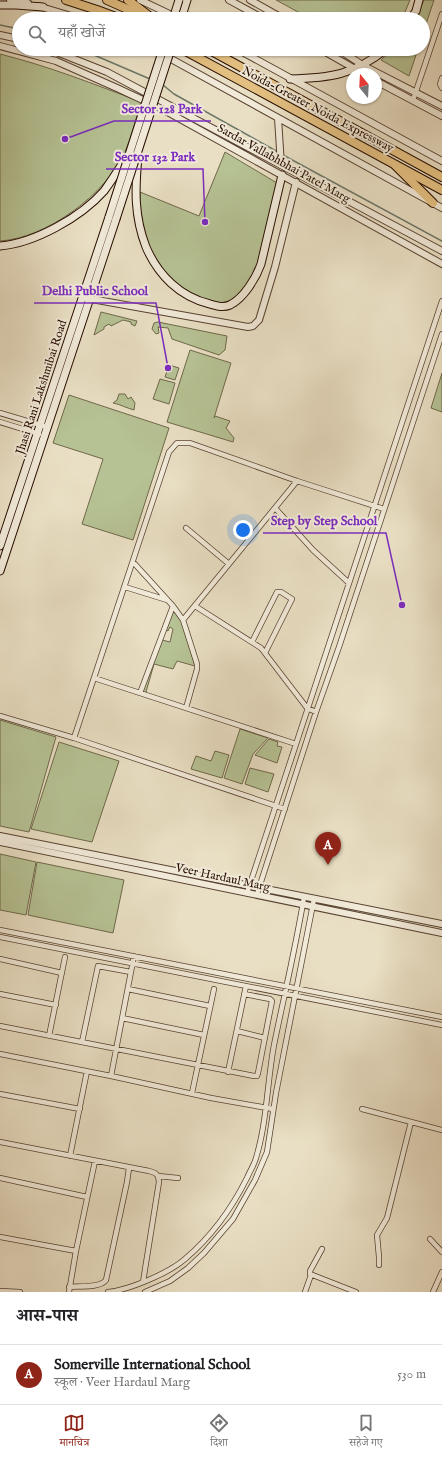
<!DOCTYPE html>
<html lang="hi">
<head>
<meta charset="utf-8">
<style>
	body { margin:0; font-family:"IM FELL English","Noto Serif Devanagari",serif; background:#f6f6f6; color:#202124 }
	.compass { position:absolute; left:346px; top:68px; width:36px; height:36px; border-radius:50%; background:#fff; box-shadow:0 1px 3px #0004; rotate:342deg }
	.you { position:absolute; left:243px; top:530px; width:14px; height:14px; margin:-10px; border:3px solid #fff; border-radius:50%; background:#1a73e8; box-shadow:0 0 0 6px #1a73e833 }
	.badge { display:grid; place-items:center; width:26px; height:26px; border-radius:50%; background:#8f2418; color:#fff; font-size:13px; font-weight:700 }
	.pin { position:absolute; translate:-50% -33px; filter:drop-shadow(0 1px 2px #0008) }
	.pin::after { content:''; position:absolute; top:21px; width:14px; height:12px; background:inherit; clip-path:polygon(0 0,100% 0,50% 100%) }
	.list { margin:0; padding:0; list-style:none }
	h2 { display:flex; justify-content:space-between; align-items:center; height:52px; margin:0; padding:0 16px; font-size:17px }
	h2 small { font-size:13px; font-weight:400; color:#757577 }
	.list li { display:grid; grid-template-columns:26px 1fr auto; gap:12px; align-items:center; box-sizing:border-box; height:60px; padding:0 16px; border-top:1px solid #e0e0e0 }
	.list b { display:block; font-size:15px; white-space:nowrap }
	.list p { margin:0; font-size:13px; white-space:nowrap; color:#757577 }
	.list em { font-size:13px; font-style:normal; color:#757577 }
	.icon { flex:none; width:22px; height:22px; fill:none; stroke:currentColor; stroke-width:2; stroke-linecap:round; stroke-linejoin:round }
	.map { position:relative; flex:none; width:442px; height:1292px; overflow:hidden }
	.search { position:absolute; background:#fff; box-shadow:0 1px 3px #0004; left:12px; right:12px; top:12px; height:44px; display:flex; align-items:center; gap:10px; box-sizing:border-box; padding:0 14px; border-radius:22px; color:#757577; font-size:15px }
	.sheet { height:112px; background:#fff }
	nav { display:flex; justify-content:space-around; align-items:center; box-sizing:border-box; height:56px; border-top:1px solid #e0e0e0; background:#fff; font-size:11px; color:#757577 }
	nav a { display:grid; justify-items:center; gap:2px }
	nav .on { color:#8f2418 }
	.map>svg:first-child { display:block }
</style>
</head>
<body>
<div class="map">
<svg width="442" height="1292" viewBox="0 0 442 1292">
	<rect width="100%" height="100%" fill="#e9dfc4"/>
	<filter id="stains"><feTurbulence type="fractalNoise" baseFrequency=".005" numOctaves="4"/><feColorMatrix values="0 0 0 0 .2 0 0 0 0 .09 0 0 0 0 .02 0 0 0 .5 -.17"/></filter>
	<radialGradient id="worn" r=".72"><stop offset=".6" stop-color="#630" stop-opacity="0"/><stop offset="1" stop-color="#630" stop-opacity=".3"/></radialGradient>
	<path fill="#b6c294" stroke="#6f684a" d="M276,0h134l-8,19h-91z
		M424,0h10l-11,33v-14h-8z
		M393,49h25l-9,27 -28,-16z
		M0,54c48,12 94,30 141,48 -5,16 -9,34 -16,50 -19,42 -78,86 -125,89z
		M225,152l52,31c-5,20 -9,39 -14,59 -3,11 -4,25 -11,35 -4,7 -11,15 -17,20 -10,8 -18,6 -29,3 -38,-10 -63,-52 -66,-90 -1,-6 0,-12 0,-18l59,24z
		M101,312l36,9 -2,5 -4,-2v-2l-8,-2 -12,6 -2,-2 -5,3v2l-10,6z
		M158,322l69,14 -2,14 -6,5 -47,-16 -4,-11 -10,-1 1,6 -3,1 -4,-5 2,-6z
		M190,350l41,13 -17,55 1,-2 15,5 -4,7 8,10 -1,4 -66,-20z
		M169,365l10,3 -4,12 -10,-3z
		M442,373v39l-11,-4z
		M160,379l15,4 -6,21 -16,-5z
		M119,394h6l3,5 3,-2 4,6 -1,7c-8,-2 -14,-6 -21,-7l4,-3z
		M69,395l100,33 -36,112 -51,-16 21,-65 -50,-16z
		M174,608l8,13 13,45 -18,-5 -4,8 -19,-5 -8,28 -4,-1 20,-51 8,2 3,-13 -3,-2 -2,4 -2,-1z
		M0,720l56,17 -27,95 -29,-6z
		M240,729l28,9 -15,16 -11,30 -18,-6z
		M269,739l9,3 -1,4 5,1 -5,16 -22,-8z
		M59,742l60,19 -27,81 -61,-13z
		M215,751l14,4 -7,23 -31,-9 5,-13 15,5z
		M250,768l24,6 -6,18 -23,-8z
		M0,854l36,8 -10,53 -26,-5z
		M37,862l87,18 -11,53 -85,-18z"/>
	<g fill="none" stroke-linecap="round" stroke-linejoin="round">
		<path stroke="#6c7768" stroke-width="1.5" d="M0,25l19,4
			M80,49l70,30
			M163,85l11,9 104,58
			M283,155l159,86"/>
		<defs>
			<path id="minor" d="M442,78l-2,6 2,4
				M413,100l29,-86
				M0,413l47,14
				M0,422l39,12
				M275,508l38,42 36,33
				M186,528l43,36
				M133,562l40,44 10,14 14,44v5l-11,39
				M125,587l42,13
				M195,606l66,42 43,56 3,4 9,4
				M183,620l114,-139
				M252,642l25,-50h4l11,7 -27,54
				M94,678l202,66
				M140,693l33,-87
				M0,716l74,22 211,71
				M74,738l95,-286 8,-9h13l107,38 87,28
				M258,891l58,-179 23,-65 103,-313
				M247,893l195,-592
				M0,930l442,87
				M0,937l442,88
				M0,959l62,14
				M128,989l82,17
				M0,994l56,11
				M122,1018l82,17
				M0,1026l254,50h3l1,-3 14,-72 -2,-2 -26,-5
				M237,1031l28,7
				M49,1036l16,-79
				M82,1042l16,-76 33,6
				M0,1054l111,22 100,22 62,11
				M228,1072l18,-86
				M111,1076l23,-120
				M192,1093l22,-104
				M0,1094l80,15
				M362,1109l80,21
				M0,1142l149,29 6,2 3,3 20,2
				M70,1156l17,-85
				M0,1178l87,19
				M0,1237l76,14
				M430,1239l12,13
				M322,1249l-12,22v3l46,18
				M379,1265v-8l-2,-22 10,-17 24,-96
				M143,1282l16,-100 -1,-6
				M69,1287c10,-1 32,1 37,-7l21,-98 2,-14
				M0,1291l20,1
				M69,1292l7,-41 19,-90
				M108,1292c21,-2 61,-19 77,-33 26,-22 47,-51 62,-81 3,-7 7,-13 9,-20 11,-36 11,-75 18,-113 10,-49 22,-99 30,-148
				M145,1292l25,-11 18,-13 16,-15 29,-34 22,-39 12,-28 9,-59 38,-194
				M305,1292l6,-17
				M433,1292l9,-20"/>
			<path id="tertiary" d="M10,0l18,3
				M140,0l40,19
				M229,0l35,19
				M250,0l34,19
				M38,6l43,13
				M0,35l19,4
				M0,46l56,15 61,27 45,21 280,155
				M49,49l58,23 335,179
				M153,49l289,159
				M237,49l205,112
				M320,49l44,25
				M338,49l26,17 78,40
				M376,81l66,35
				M278,118l3,47
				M86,298l162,29 5,-1 6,-6 16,-53 21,-85
				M0,836l442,88
				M0,842l442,91"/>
			<path id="secondary" d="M0,5h16l27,2
				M181,19l6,-19
				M411,19l5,-8 3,-11
				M290,79c40,-1 64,-4 96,-30
				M138,157c-3,32 -4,59 8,90 12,28 34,50 64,57 7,2 13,4 20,1 14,-7 26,-27 31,-41l21,-89
				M0,246c35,-3 81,-29 104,-55 8,-11 15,-22 22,-33
				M0,546l109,-329
				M0,571l116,-352"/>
			<path id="trunk" d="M66,0l31,10 24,9
				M107,0l43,19
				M182,49l260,141
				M208,49l234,128"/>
			<path id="motorway" d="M128,0l25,19
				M395,165l38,38"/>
		</defs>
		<use href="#minor" stroke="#584231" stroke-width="6"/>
		<use href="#tertiary" stroke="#584231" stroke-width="8"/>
		<use href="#secondary" stroke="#280e00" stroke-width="9"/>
		<use href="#trunk" stroke="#280e00" stroke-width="10"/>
		<use href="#motorway" stroke="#280e00" stroke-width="10"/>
		<use href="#minor" stroke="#f1ead9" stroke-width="4.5"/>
		<use href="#tertiary" stroke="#f1ead9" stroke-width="6"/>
		<use href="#secondary" stroke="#f1ead9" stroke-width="7"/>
		<use href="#trunk" stroke="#e4c082" stroke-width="8"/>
		<use href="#motorway" stroke="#e4c082" stroke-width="8"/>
		<defs>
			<path id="secondary-bridge" d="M173,19l6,-19
				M109,217l54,-168
				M116,219l55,-170"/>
		</defs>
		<use href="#secondary-bridge" stroke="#280e00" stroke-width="9" stroke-linecap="butt"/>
		<use href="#secondary-bridge" stroke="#f1ead9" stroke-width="7"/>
	</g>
	<g text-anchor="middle" stroke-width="4" stroke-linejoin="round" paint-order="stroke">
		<g font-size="12" fill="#280e00" stroke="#f1ead9">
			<text transform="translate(318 109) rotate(28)" y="4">Noida-Greater Noida Expressway</text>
			<text transform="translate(284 163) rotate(29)" y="4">Sardar Vallabhbhai Patel Marg</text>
			<text transform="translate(41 387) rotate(-72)" y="4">Jhasi Rani Lakshmibai Road</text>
			<text transform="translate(223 877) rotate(12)" y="4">Veer Hardaul Marg</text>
		</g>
	</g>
	<path fill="none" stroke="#7b2cbf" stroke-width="1.5" d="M65 139L114 121H211M205 222L203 169H106M168 368L156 303H34M402 605L386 533H263"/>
	<g fill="#7b2cbf" stroke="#f1ead9" stroke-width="1.5">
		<circle cx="65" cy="139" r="4"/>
		<circle cx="205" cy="222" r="4"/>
		<circle cx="168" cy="368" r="4"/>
		<circle cx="402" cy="605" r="4"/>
	</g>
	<g font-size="13" text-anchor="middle" font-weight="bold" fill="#7b2cbf" stroke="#f1ead9" stroke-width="4" stroke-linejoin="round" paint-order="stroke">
		<text x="162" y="113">Sector 128 Park</text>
		<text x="155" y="161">Sector 132 Park</text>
		<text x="95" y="295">Delhi Public School</text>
		<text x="324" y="525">Step by Step School</text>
	</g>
	<rect width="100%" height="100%" filter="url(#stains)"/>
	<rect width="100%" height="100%" fill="url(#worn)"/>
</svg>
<svg class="compass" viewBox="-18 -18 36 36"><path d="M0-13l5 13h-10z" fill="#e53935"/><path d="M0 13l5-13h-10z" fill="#757577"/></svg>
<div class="you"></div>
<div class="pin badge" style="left:328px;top:865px">A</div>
<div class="search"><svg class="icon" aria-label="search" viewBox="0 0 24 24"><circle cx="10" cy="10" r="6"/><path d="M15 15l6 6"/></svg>यहाँ खोजें</div>
</div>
<section class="sheet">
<h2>आस-पास<small></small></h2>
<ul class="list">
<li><span class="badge">A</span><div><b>Somerville International School</b><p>स्कूल · Veer Hardaul Marg</p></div><em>530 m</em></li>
</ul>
</section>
<nav>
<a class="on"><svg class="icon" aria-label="map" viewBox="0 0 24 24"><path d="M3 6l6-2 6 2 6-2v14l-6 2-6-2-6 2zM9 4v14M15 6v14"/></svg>मानचित्र</a>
<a><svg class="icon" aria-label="directions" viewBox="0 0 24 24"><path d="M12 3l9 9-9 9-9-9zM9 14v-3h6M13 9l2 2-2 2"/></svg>दिशा</a>
<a><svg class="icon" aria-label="saved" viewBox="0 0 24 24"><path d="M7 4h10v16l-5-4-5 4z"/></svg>सहेजे गए</a>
</nav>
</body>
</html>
